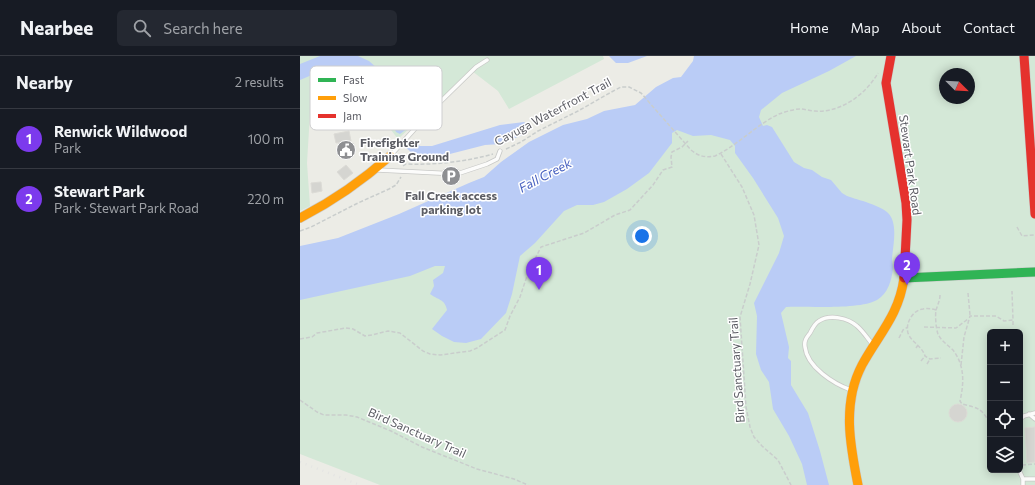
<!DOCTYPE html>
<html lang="en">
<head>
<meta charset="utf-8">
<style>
	body { margin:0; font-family:Commissioner,sans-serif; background:#242831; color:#f1f3f6 }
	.controls { position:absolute; right:12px; bottom:12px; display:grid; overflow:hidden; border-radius:6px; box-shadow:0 2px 10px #0003 }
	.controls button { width:36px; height:36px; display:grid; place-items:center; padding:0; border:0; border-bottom:1px solid #363941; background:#171b24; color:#f1f3f6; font:20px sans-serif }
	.compass { position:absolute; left:639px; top:12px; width:36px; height:36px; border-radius:50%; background:#171b24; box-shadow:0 2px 10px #0003; rotate:114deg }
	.you { position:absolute; left:342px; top:180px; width:14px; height:14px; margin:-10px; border:3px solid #fff; border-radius:50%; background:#1a73e8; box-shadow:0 0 0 6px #1a73e833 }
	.badge { display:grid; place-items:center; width:26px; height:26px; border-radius:50%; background:#7c3aed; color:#fff; font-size:13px; font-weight:700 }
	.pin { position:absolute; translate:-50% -33px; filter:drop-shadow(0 1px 2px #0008) }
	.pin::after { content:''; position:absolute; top:21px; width:14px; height:12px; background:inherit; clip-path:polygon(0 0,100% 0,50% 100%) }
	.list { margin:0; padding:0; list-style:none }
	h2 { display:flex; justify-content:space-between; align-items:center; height:52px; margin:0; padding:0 16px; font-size:17px }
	h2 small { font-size:13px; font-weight:400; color:#9ea1a6 }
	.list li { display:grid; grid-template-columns:26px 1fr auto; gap:12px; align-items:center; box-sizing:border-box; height:60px; padding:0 16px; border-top:1px solid #363941 }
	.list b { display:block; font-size:15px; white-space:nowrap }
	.list p { margin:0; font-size:13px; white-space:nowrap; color:#9ea1a6 }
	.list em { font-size:13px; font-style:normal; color:#9ea1a6 }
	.icon { flex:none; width:22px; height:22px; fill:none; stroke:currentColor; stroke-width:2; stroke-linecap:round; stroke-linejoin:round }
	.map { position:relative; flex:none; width:735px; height:429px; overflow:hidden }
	header { display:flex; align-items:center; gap:24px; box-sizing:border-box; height:56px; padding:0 20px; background:#171b24; border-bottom:1px solid #363941 }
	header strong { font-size:19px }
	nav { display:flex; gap:22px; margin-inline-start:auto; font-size:14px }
	.search { width:280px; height:36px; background:#242831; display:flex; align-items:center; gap:10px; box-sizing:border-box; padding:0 14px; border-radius:6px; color:#9ea1a6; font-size:15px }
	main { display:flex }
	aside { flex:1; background:#171b24 }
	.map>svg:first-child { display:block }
</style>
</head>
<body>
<header>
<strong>Nearbee</strong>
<div class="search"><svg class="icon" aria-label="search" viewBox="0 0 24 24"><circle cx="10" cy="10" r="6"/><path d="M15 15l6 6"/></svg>Search here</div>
<nav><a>Home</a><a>Map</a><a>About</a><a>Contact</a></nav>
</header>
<main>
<aside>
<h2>Nearby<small>2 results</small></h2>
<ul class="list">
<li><span class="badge">1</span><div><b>Renwick Wildwood</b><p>Park</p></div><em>100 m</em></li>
<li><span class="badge">2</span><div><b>Stewart Park</b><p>Park · Stewart Park Road</p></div><em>220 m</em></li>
</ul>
</aside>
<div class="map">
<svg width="735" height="429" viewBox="0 0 735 429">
	<rect width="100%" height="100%" fill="#ecece6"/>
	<path fill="#d4e8d7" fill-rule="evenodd" d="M0,0h303l1,3 -95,50 -11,-18 -26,-20 -74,68 -30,-39 -58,13 -3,50 3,43 -10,5z
		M482,0h253v429h-655l-80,-31v-178zM645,18h24v24h-24zM690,276h30v138h-30z"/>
	<path fill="#baccf6" d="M20,0h38l11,5 8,7 13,17 16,25 2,7v11l-8,6 -4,-2 -13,-28 -31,-30 -10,-5h-8l-15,3 -19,8v-16z
		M309,0h38l-19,7h-12z
		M394,0h162l-27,15 -47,22 -21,17 -2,7 4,9 4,-1 5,2 22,35 10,6 8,2 10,7 9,3 11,13 5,3c11,4 34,9 42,18 9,11 4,31 3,45 0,3 1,6 1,9 -1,11 -5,26 -16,32 -18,10 -68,6 -91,7l-5,6 8,34 -1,11 3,3v24l17,28 12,38 9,34h-22l-5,-21 -13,-28 -16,-27 -4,-27 -8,-12 -5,-16 1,-38 -3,-13 25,-50 5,-17 -6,-18 -25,-40 -18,-25v-7l-5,-6 -19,-5 -18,1 -16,-6 -5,3v10l-23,30 -22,16 -23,13 -11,3h-16l-13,6 -29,32 -15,13 -8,38 -6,19 -25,26 -15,4 -12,-1 -12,-6 -10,-7 15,-19c-2,-11 -9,-10 -17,-16l4,-8 -1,-6 10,-7 2,-7h-10l-25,10 -110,24v-54l38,-8 61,-24 70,-31 15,-6 17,-15 28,-20 34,-17 24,-6 17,-8 31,-6 21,-18 17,-9 8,-1 12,-16z
		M224,66l6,5 -3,6 -26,11 -16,1 -43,11 -21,1 -10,-5 -6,-5 4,-4 4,-1 7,4h12l68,-21z"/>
	<path fill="#d5d5d1" stroke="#dcdbd6" d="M49,75l2,10 -15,2 -2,-9z
		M46,109l7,8 -9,7 -7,-8z
		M21,126l1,9 -10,2 -1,-10z
		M649 357a9 9 0 1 1 18 0a9 9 0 1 1-18 0Z
		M735,371v35l-8,1 -2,-35z"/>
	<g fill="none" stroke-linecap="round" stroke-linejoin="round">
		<defs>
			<path id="lane" d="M91,99l41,-45 44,-43 11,-7
				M78,114l79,4 30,-10 10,-5 3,-8
				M551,334c-17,-6 -44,-23 -46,-43 -1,-6 1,-9 5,-14 2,-4 5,-10 9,-12 11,-7 29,-3 38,5 6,5 11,13 16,19
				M729,358l6,5
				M720,363l4,-3 11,-3
				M719,414l4,9v6
				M723,423h12"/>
			<path id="fast" d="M604,222l131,-6"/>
			<path id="slow" d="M0,162c33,-17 62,-37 90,-62
				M558,429c-8,-40 -16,-82 4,-120 17,-31 37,-50 42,-87"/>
			<path id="jam" d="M591,0l-5,27 20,120 1,17 -3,58
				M724,0l11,158"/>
		</defs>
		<use href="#lane" stroke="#c8c9c7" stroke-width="5"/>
		<use href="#fast" stroke="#c9c9c8" stroke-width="10"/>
		<use href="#slow" stroke="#c9c9c8" stroke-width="10"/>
		<use href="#jam" stroke="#c9c9c8" stroke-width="10"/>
		<path stroke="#c9cdcc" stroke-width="1.5" stroke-dasharray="4 2" stroke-linecap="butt" d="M206,93l15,-7 17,-11 40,-20 37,-21 6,-3h8l12,6 50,57c7,6 14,8 24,6 23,-11 41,-31 64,-42 6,-2 15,-5 21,-5 5,0 10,2 15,2 26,2 51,-17 63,-38
			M421,98l21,33 12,28 5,30 -9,39 -10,33 6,90 4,20 4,10 8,9 16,14 13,25
			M103,110l3,-2c30,1 58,-2 87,-10
			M717,171l5,9 12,-1
			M0,175l11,-4 47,-24 31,-14 7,-4 5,-8
			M668,237l2,22
			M640,239c0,5 -2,9 -4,15 -1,6 0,19 2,24 3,7 10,11 15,16 12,16 11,33 7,51l2,3c16,4 20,4 28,20
			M636,254c-4,-1 -8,-2 -13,-1 -10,1 -18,14 -15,24 3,9 14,13 17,23l5,3 11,-1
			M713,265v6
			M624,271l32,1 12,-9
			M599,282l4,-8 5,-3
			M0,283l12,-2 5,-4 29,-5 7,1 12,7 7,-1 16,-4 12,2 23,18 7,3 10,1 30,-4 7,-3 28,-18 5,-14 10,-19 8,-24 13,-26 43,-14 31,-18 15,-5 23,-25 10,-15 9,-3 -1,-10 1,-5 10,-5 6,-6
			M616,292l2,-3
			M621,305l4,-5
			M627,308l3,-5
			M661,309l3,-28 6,-21h26l8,5 9,-1 -1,-29
			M0,344l17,12 7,3h22l11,2 34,14 31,16 55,22 37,10 14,6
			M722,409l13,-1"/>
		<use href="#lane" stroke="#fcfcfb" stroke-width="3.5"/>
		<use href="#fast" stroke="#30b455" stroke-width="9"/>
		<use href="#slow" stroke="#ff9f0a" stroke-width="9"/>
		<use href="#jam" stroke="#e5322d" stroke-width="9"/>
		<path stroke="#e4e4e3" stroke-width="2.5" stroke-dasharray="1 5" stroke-linecap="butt" d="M0,406l60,23"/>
	</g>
	<defs>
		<symbol id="civic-disc" viewBox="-11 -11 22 22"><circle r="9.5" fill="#8e8f92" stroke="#fff"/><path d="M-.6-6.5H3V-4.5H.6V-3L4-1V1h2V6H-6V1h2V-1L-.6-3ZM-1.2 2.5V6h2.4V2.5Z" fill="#fff"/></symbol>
		<symbol id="parking-disc" viewBox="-11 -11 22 22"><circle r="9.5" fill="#8e8f92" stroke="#fff"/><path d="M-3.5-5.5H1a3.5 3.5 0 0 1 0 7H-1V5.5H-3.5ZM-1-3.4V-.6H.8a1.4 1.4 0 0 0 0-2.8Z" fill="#fff"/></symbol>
	</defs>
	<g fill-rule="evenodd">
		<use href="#civic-disc" x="35" y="83" width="22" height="22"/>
		<use href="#parking-disc" x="140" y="109" width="22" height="22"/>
	</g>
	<g text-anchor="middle" stroke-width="3" stroke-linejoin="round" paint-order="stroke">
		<g font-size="12" fill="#5c5d64" stroke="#fff">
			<text transform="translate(253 56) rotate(-28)" y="4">Cayuga Waterfront Trail</text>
			<text transform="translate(610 109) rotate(82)" y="4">Stewart Park Road</text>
			<text transform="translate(437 314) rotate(-94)" y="4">Bird Sanctuary Trail</text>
			<text transform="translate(117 377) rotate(24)" y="4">Bird Sanctuary Trail</text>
		</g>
		<g font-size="12" font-weight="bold" fill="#5c5d64" stroke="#fff" text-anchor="start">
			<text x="60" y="91">Firefighter<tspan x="60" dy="14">Training Ground</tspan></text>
			<text x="151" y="144" text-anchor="middle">Fall Creek access<tspan x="151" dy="14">parking lot</tspan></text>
		</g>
		<g font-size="13" font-style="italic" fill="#4861c0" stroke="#fff">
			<text transform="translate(245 119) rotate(-28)" y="5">Fall Creek</text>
		</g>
	</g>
	<rect x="10" y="10" width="132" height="64" rx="6" fill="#fff" stroke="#ceced0" stroke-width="1"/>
	<rect x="18" y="22" width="18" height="4" fill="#30b455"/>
	<rect x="18" y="40" width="18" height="4" fill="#ff9f0a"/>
	<rect x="18" y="58" width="18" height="4" fill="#e5322d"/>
	<g font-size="11" fill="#5c5d64">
		<text x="43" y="28">Fast</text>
		<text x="43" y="46">Slow</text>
		<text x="43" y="64">Jam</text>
	</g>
</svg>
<div class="controls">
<button>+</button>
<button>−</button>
<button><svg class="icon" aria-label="locate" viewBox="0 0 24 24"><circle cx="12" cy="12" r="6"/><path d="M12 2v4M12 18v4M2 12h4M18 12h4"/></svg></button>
<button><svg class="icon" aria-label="layers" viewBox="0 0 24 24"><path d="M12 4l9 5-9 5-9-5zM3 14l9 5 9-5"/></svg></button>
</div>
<svg class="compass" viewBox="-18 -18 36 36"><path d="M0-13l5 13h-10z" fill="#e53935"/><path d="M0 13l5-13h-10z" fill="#9ea1a6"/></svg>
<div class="you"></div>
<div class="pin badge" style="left:239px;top:234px">1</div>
<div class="pin badge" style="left:607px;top:229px">2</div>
</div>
</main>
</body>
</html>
